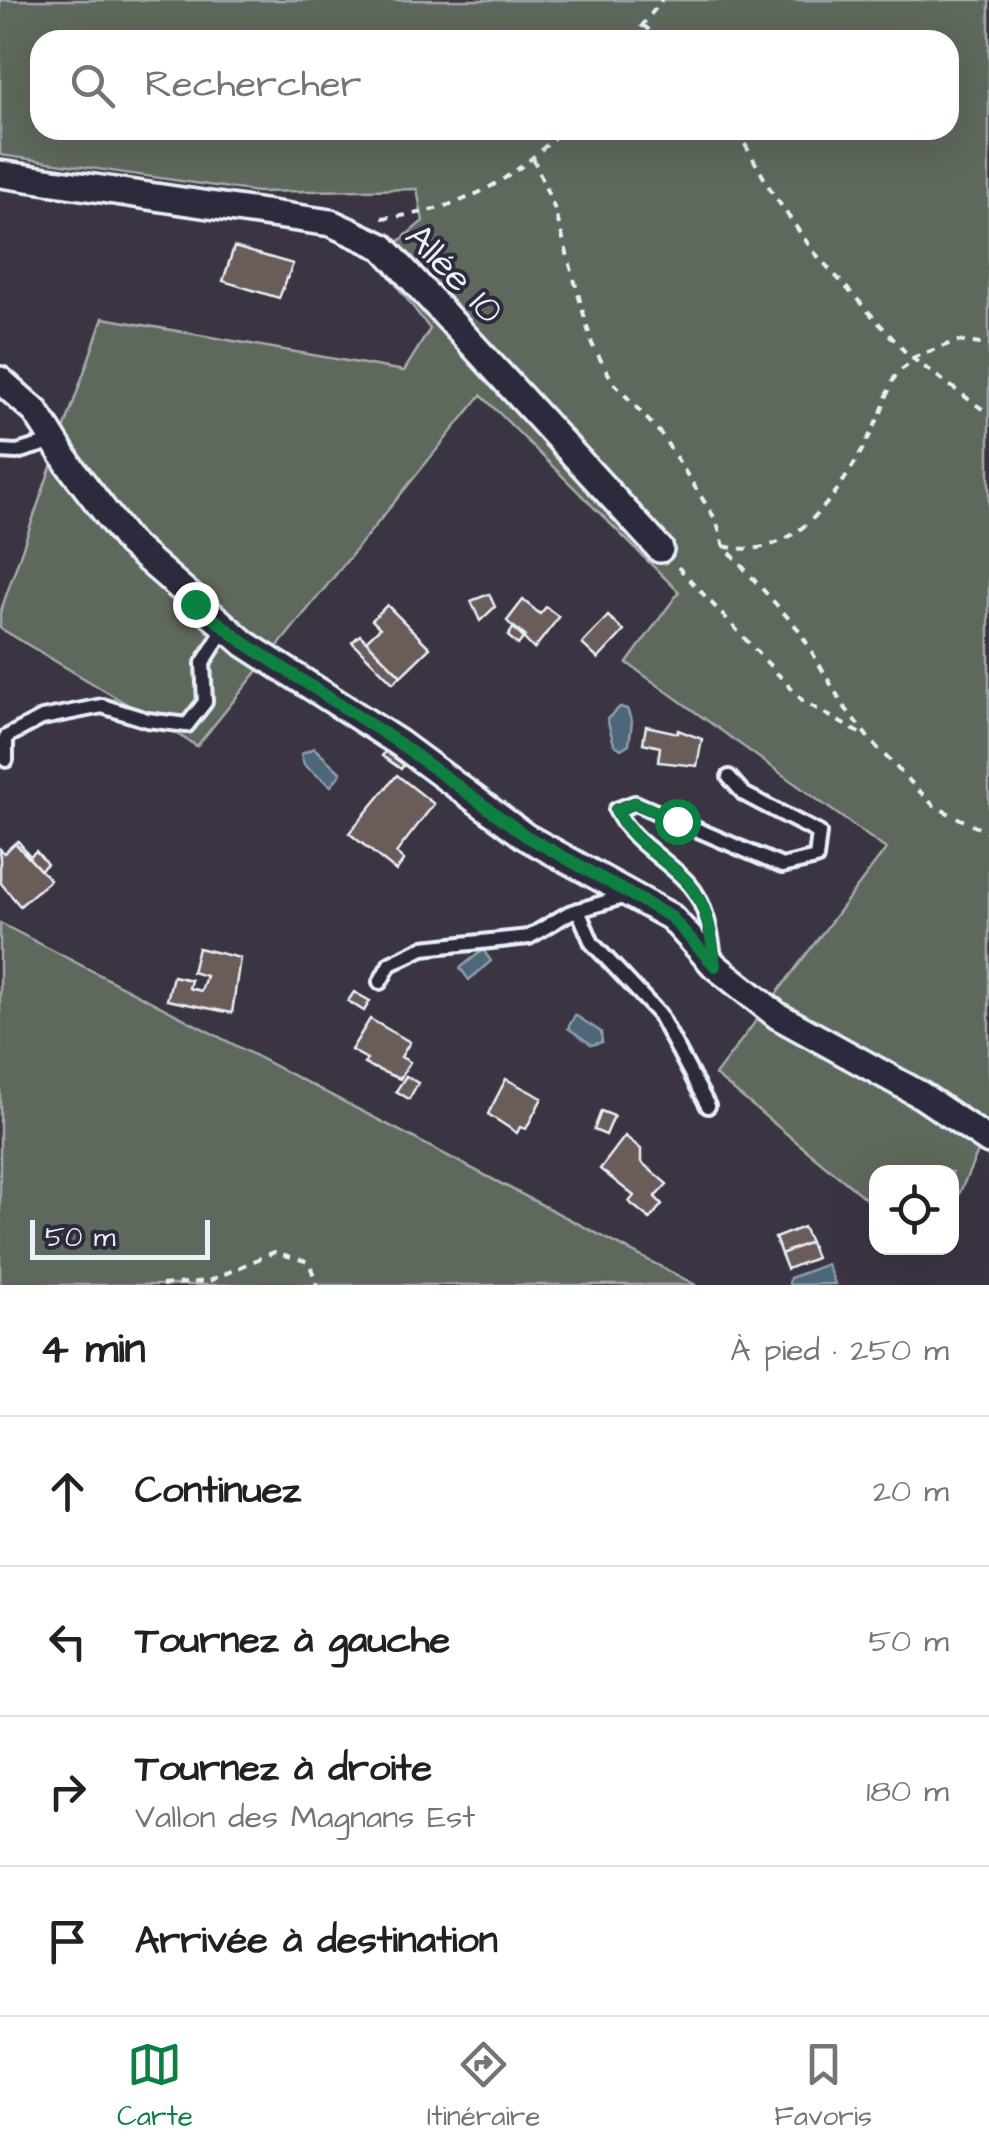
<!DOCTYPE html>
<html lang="fr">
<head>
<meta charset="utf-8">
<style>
	body { margin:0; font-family:"Architects Daughter",sans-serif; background:#f6f6f6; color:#202124 }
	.controls { position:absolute; right:30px; bottom:30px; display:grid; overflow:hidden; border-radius:20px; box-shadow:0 10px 40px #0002 }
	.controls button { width:90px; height:90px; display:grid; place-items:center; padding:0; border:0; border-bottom:2px solid #e0e0e0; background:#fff; color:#202124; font:50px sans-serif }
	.scale { position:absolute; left:30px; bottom:25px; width:180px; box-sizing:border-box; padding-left:10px; border:5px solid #e8f1f8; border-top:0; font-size:28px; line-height:35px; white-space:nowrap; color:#e8f1f8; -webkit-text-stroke:8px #2f2a3d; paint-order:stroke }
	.stop { position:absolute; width:30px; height:30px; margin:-22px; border:8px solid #0b8043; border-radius:50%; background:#fff }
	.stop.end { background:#0b8043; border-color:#fff; box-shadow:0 2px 10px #0008 }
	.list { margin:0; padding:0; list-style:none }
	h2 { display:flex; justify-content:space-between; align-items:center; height:130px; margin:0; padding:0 40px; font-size:42px }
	h2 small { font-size:32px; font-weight:400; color:#757577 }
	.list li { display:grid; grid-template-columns:65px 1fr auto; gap:30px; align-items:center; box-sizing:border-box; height:150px; padding:0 40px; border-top:2px solid #e0e0e0 }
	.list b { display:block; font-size:38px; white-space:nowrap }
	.list p { margin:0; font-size:32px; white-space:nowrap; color:#757577 }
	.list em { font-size:32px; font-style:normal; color:#757577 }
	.icon { flex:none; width:55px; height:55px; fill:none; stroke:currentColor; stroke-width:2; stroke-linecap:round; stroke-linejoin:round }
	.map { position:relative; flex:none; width:989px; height:1285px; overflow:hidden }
	.search { position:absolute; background:#fff; box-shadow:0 10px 40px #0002; left:30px; right:30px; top:30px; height:110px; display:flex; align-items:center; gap:25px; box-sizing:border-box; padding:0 35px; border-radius:30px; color:#757577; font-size:38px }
	.sheet { height:730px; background:#fff }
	nav { display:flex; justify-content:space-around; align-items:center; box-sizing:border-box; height:140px; border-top:2px solid #e0e0e0; background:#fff; font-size:28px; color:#757577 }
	nav a { display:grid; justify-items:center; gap:5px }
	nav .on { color:#0b8043 }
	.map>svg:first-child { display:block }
</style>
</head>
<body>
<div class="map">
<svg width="989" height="1285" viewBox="0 0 989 1285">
	<rect width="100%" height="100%" fill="#3b3443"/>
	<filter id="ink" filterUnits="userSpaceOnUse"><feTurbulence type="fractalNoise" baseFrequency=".01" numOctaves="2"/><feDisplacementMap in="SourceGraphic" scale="20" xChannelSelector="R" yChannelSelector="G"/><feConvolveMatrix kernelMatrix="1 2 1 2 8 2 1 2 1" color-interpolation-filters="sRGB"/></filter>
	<g filter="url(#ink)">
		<path fill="#5f675b" stroke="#a4acaa" stroke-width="2.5" fill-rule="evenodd" d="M0,0h989v1148l-8,-3 -29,65v-38h-76v35l-161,-132 171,-226 -259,-186 52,-71 -198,-197 -284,351 -197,-118v-15l103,-295 301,53 26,-42 -53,-69 46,-39 -6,-32 -160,3 -257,-37zM40,40h909v90h-909z
			M0,923l696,362h-696z"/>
		<path fill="#4e6679" stroke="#8c9eac" stroke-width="2.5" d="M620,707l7,2 5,13 -3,22 -8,5 -7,-5 -7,-25z
			M314,748l27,25 -10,13 -27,-21 -3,-11z
			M483,950l8,11 -22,19 -9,-12z
			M575,1015l26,17 1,10 -10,3 -24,-17z
			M827,1264l8,20 -46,1 1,-7z"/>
		<path fill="#6b5c59" stroke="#e8f1f8" stroke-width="2.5" d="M234,247l59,17 -14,34 -56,-17z
			M489,594l6,13 -15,14 -9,-20z
			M523,600l17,14 6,-7 13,10 -25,32 -27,-28z
			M387,605l43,43 -29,28 -35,-35 14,-13 -8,-8z
			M608,616l16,15 -26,28 -16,-15z
			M514,627l11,9 -7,9 -10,-9z
			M360,635l41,41 -8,7 -41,-41z
			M646,726l32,7v-3l24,9 -5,27 -39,-4 2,-15 -17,-4z
			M387,749l22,8 -8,12 -19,-13z
			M397,775l37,29 -38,49 8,7 -8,11 -47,-38z
			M18,841l12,15 6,-5 11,13 -7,6 -25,-27z
			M15,843l35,37 -30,26 -20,-24v-33l4,4z
			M198,948l42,10 -8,55 -65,-13 6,-24 18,4 -2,8 12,3 5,-15 -14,-4z
			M354,992l16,9 -6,10 -16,-10z
			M370,1019l40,23 -9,15 9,5 -10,17 -36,-15 3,-5 -16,-9z
			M406,1076l12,7 -9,16 -13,-8z
			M506,1079l36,19 -16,31 -6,-2 -3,6 -29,-19z
			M601,1111l13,5 -8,19 -12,-5z
			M625,1136l16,13v13l26,22 -12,13 7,7 -12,15 -21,-17 5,-6 -34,-27z
			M803,1227l7,15 -29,12 -6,-16z
			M810,1242l6,16 -29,11 -6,-15z"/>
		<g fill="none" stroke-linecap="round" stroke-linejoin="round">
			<defs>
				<path id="lane" d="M0,451l17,1 37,-11
					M6,760v-23l36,-19 60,-12 45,14 40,5 18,-23 -2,-39 22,-35
					M578,910l14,33 67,71 49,92
					M714,958c-3,-25 -8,-55 -25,-74 -24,-27 -57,-41 -73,-74l19,-7 147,63 34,-8 3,-25 -75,-39 -15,-17
					M380,982l10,-18 33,-16 106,-11 40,-24 57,-17"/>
				<path id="street" d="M0,174l331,49 52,24 277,302
					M0,380l36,32 34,54 59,77 116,101 154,99 127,94 145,80 44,49 63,50 143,79 68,46"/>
			</defs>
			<use href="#lane" stroke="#e8f1f8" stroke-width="20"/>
			<use href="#street" stroke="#e8f1f8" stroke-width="32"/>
			<path stroke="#e8f1f8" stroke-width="4" stroke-dasharray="8 8" stroke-linecap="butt" d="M643,25l19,15
				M631,40l31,-40
				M737,130l36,64 40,57 95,104 81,59
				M533,158l22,52 37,134 21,38 48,52 55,86 8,26 75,84 44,75 27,35 64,66 55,27
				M382,218c71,-5 131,-35 179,-88
				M912,358l45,-17 32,4
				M724,546c78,20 126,-70 155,-129 6,-12 10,-33 18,-43 4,-5 13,-10 18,-14
				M678,567l125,134 63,36
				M162,1285l47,-4 65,-29 35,10 8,23"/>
			<use href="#lane" stroke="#2f2a3d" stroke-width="12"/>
			<use href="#street" stroke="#2f2a3d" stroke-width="25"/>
		</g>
	</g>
	<g fill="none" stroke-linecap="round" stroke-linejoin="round" filter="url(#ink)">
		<path stroke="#0b8043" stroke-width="12" d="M195,604l51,40 153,99 127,93 145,81 44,49c-3,-28 -7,-61 -27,-83 -23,-26 -56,-40 -72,-73l19,-7 42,18"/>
	</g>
	<g text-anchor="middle" stroke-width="8" stroke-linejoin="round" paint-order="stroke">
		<g font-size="38" fill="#e8f1f8" stroke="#2f2a3d">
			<text transform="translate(455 273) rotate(46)" y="13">Allée 10</text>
		</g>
	</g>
</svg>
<div class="controls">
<button><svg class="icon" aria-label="locate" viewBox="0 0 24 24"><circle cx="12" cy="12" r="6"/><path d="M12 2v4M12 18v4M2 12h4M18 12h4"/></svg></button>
</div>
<div class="scale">50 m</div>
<div class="stop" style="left:677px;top:821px"></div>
<div class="stop end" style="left:195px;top:604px"></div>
<div class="search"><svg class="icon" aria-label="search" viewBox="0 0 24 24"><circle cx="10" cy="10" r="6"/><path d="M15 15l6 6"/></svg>Rechercher</div>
</div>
<section class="sheet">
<h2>4 min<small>À pied · 250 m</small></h2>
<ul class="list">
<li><svg class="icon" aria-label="ahead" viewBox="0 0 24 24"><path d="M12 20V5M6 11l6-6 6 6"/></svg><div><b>Continuez</b></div><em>20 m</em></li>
<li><svg class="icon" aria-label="left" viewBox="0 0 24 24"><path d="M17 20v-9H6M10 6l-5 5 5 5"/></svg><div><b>Tournez à gauche</b></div><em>50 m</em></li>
<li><svg class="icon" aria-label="right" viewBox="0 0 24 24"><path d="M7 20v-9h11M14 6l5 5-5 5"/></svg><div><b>Tournez à droite</b><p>Vallon des Magnans Est</p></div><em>180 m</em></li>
<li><svg class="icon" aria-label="arrive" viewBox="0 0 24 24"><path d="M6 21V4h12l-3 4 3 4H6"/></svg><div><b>Arrivée à destination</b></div></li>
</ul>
</section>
<nav>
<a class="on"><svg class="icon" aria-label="map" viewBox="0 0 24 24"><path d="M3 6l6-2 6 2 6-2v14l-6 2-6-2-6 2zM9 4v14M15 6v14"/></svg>Carte</a>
<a><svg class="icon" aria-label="directions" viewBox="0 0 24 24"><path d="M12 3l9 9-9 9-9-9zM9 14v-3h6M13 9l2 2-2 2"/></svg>Itinéraire</a>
<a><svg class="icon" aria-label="saved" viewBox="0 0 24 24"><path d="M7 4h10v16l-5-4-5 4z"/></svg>Favoris</a>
</nav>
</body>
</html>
